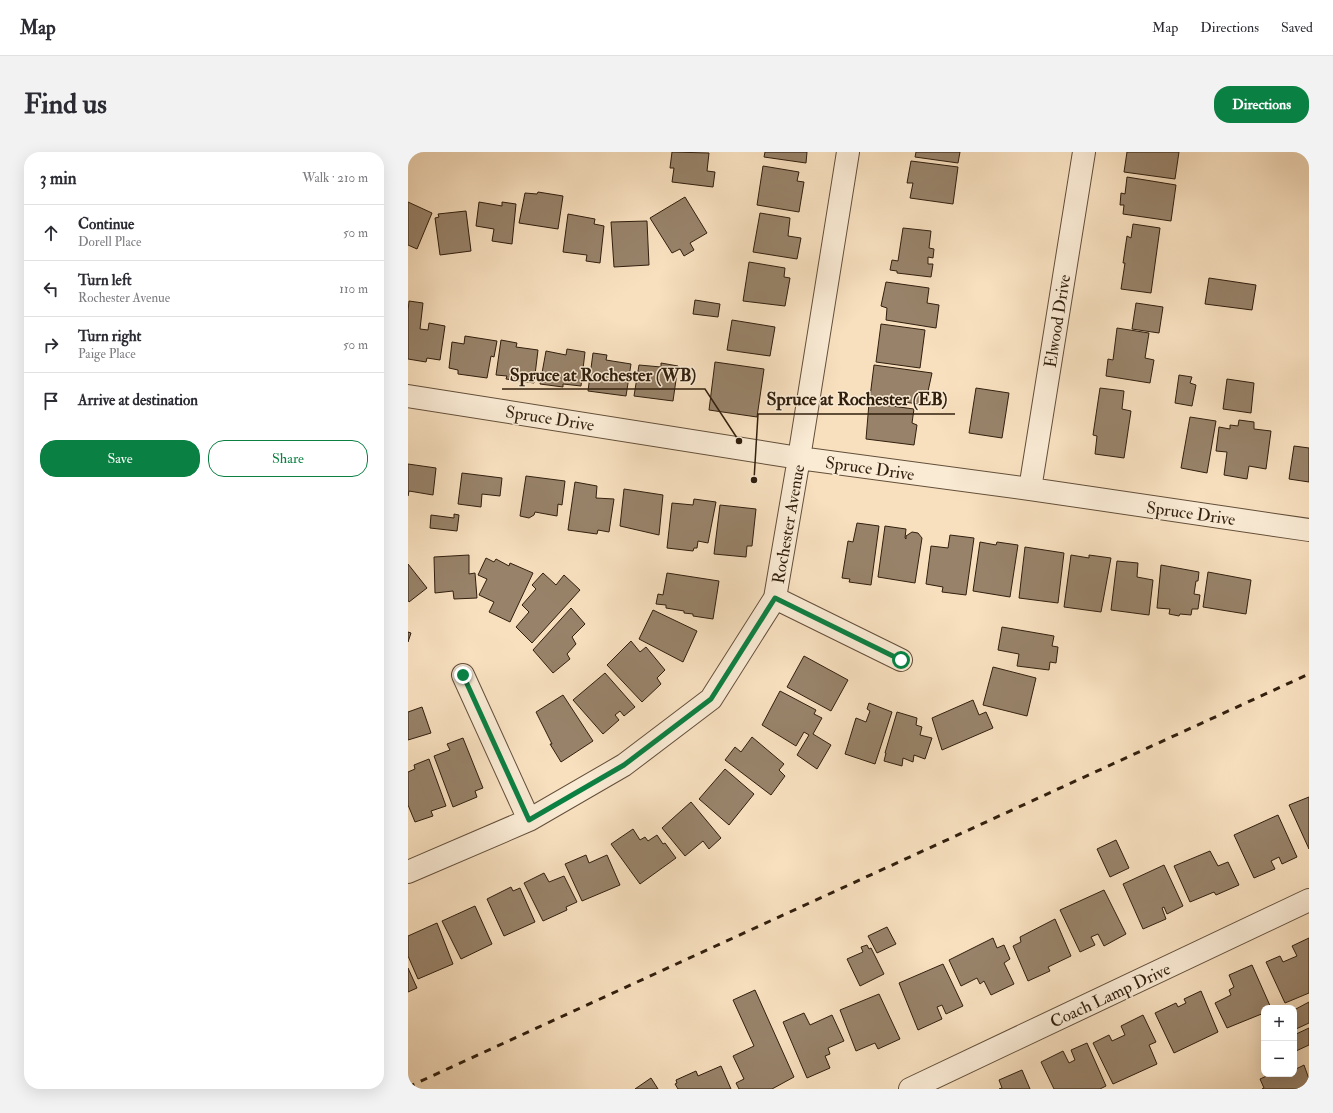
<!DOCTYPE html>
<html lang="en">
<head>
<meta charset="utf-8">
<style>
	body { margin:0; font-family:"IM FELL Double Pica",serif; background:#f2f2f3; color:#2b2b33 }
	.controls { position:absolute; right:12px; bottom:12px; display:grid; overflow:hidden; border-radius:8px; box-shadow:0 4px 16px #0002 }
	.controls button { width:36px; height:36px; display:grid; place-items:center; padding:0; border:0; border-bottom:1px solid #e1e1e2; background:#fff; color:#2b2b33; font:20px sans-serif }
	.stop { position:absolute; width:12px; height:12px; margin:-9px; border:3px solid #0b8043; border-radius:50%; background:#fff }
	.stop.end { background:#0b8043; border-color:#fff; box-shadow:0 1px 4px #0008 }
	.list { margin:0; padding:0; list-style:none }
	h2 { display:flex; justify-content:space-between; align-items:center; height:52px; margin:0; padding:0 16px; font-size:17px }
	h2 small { font-size:13px; font-weight:400; color:#7c7c81 }
	.list li { display:grid; grid-template-columns:26px 1fr auto; gap:12px; align-items:center; box-sizing:border-box; height:56px; padding:0 16px; border-top:1px solid #e1e1e2 }
	.list b { display:block; font-size:15px; white-space:nowrap }
	.list p { margin:0; font-size:13px; white-space:nowrap; color:#7c7c81 }
	.list em { font-size:13px; font-style:normal; color:#7c7c81 }
	.actions { display:flex; gap:8px; padding:12px 16px }
	.actions a { flex:1; padding:9px 0; border:1px solid #0b8043; border-radius:16px; text-align:center; font-size:14px; color:#0b8043 }
	.actions .main { background:#0b8043; color:#fff }
	.icon { flex:none; width:22px; height:22px; fill:none; stroke:currentColor; stroke-width:2; stroke-linecap:round; stroke-linejoin:round }
	.map { position:relative; flex:none; width:901px; height:937px; overflow:hidden; border-radius:16px }
	header { display:flex; align-items:center; gap:24px; box-sizing:border-box; height:56px; padding:0 20px; background:#fff; border-bottom:1px solid #e1e1e2 }
	header strong { font-size:19px }
	nav { display:flex; gap:22px; margin-inline-start:auto; font-size:14px }
	.intro { display:flex; align-items:center; justify-content:space-between; box-sizing:border-box; height:96px; padding:0 24px }
	h1 { margin:0; font-size:28px }
	.button { padding:10px 18px; border-radius:16px; background:#0b8043; color:#fff; font-size:14px; font-weight:700 }
	main { display:flex; gap:24px; padding:0 24px }
	aside { flex:1; background:#fff; border-radius:16px; box-shadow:0 4px 16px #0002 }
	.map>svg:first-child { display:block }
</style>
</head>
<body>
<header>
<strong>Map</strong>
<nav><a>Map</a><a>Directions</a><a>Saved</a></nav>
</header>
<div class="intro"><h1>Find us</h1><a class="button">Directions</a></div>
<main>
<aside>
<h2>3 min<small>Walk · 210 m</small></h2>
<ul class="list">
<li><svg class="icon" aria-label="ahead" viewBox="0 0 24 24"><path d="M12 20V5M6 11l6-6 6 6"/></svg><div><b>Continue</b><p>Dorell Place</p></div><em>50 m</em></li>
<li><svg class="icon" aria-label="left" viewBox="0 0 24 24"><path d="M17 20v-9H6M10 6l-5 5 5 5"/></svg><div><b>Turn left</b><p>Rochester Avenue</p></div><em>110 m</em></li>
<li><svg class="icon" aria-label="right" viewBox="0 0 24 24"><path d="M7 20v-9h11M14 6l5 5-5 5"/></svg><div><b>Turn right</b><p>Paige Place</p></div><em>50 m</em></li>
<li><svg class="icon" aria-label="arrive" viewBox="0 0 24 24"><path d="M6 21V4h12l-3 4 3 4H6"/></svg><div><b>Arrive at destination</b></div></li>
</ul>
<div class="actions"><a class="main">Save</a><a>Share</a></div>
</aside>
<div class="map">
<svg width="901" height="937" viewBox="0 0 901 937">
	<rect width="100%" height="100%" fill="#f8e0bf"/>
	<filter id="stains"><feTurbulence type="fractalNoise" baseFrequency=".005" numOctaves="4"/><feColorMatrix values="0 0 0 0 .2 0 0 0 0 .09 0 0 0 0 .02 0 0 0 .5 -.17"/></filter>
	<radialGradient id="worn" r=".72"><stop offset=".6" stop-color="#630" stop-opacity="0"/><stop offset="1" stop-color="#630" stop-opacity=".3"/></radialGradient>
	<path fill="#98836a" stroke="#311f0e" d="M264,0l37,1 -2,18 8,1 -2,15 -41,-5 2,-14h-4z
		M357,0h42l-1,11 -42,-6z
		M508,0h44l-2,11 -43,-6z
		M719,0h52l-4,27 -51,-7z
		M503,9l47,6 -5,37 -43,-6 3,-15h-6z
		M355,14l36,6 -2,9 7,1 -5,30 -42,-7z
		M719,25l49,8 -5,36 -48,-7 1,-9h-4l1,-12 4,1z
		M130,40l25,4 -5,33 -39,-6 6,-30 12,1z
		M277,45l22,36 -17,10 4,7 -10,6 -4,-7 -8,4 -22,-35z
		M0,50l24,11 -15,36 -9,-4z
		M71,50l23,4v-4l14,2 -4,40 -20,-3 2,-12 -18,-3z
		M58,59l5,40 -31,4 -5,-37 4,-1 -1,-3z
		M352,61l30,5 -2,18 13,2 -4,21 -44,-7z
		M160,62l27,5 -1,5 10,2 -4,37 -14,-2 1,-6 -24,-3z
		M239,69l2,44 -35,2 -3,-45z
		M725,72l27,4 -9,65 -30,-4 4,-26h-2l4,-27 4,2z
		M495,76l28,3 -2,17 5,1 -1,9 -5,-1v7h5l-2,13 -34,-4v-2l-7,-1 2,-10 6,1z
		M341,110l36,6 -1,9 6,1 -5,28 -42,-5z
		M801,126l47,7 -4,25 -47,-6z
		M478,130l43,6 -2,15 12,2 -3,23 -50,-8 1,-12 -6,-2z
		M287,148l25,4 -2,13 -25,-3z
		M1,149l14,2 -3,26 8,1 1,-7 16,3 -5,34 -13,-2 -1,4 -18,-3v-48z
		M728,151l27,4 -4,26 -27,-4z
		M324,168l43,7 -5,29 -43,-6z
		M473,172l44,6 -5,38 -44,-6z
		M709,176l32,5 -4,25 9,2 -4,23 -44,-7 2,-17 5,1z
		M57,184l32,5 -3,16 -3,-1 -4,22 -29,-4v-4l-9,-2 3,-26 12,2z
		M93,188l16,3 -1,4 22,3 -4,33 -28,-4 1,-3 -11,-1z
		M159,197l18,3 -4,34 -18,-2v3l-23,-3 6,-33 20,4z
		M185,201l14,2 -1,5 25,4 -5,32 -38,-5z
		M307,210l49,7 -7,48 -48,-7z
		M253,211l17,3 -5,35 -39,-5 5,-31 22,2z
		M466,213l58,8 -7,32 -55,-8z
		M771,223l13,2 -2,6 6,2 -4,21 -17,-3z
		M819,227l27,4 -3,30 -28,-4z
		M568,236l33,5 -7,45 -33,-5z
		M692,236l24,3 -2,18 9,2 -7,47 -29,-4 2,-18 -4,-1z
		M461,251l45,6 -2,14 5,2 -3,20 -48,-6z
		M782,265l26,4 -9,52 -26,-5z
		M831,268l15,2v7l17,2 -5,38 -17,-3 -2,13 -23,-4 3,-23 -11,-1 3,-24 11,2v-4l8,1z
		M886,294l15,2v34l-20,-3z
		M0,312l28,4 -3,27 -24,-4 -1,5z
		M54,321l40,5 -2,18 -18,-2 -1,13 -23,-3z
		M118,324l39,5 -3,24 -4,-1 -1,12 -22,-4 -1,3 -5,3 -9,-2z
		M167,330l22,4 -1,12 18,1 -5,33 -11,-2 -1,4 -29,-4z
		M216,337l39,6 -4,40 -39,-9z
		M286,347l22,3 -8,41 -10,-2 -1,7h-3l-1,3 -26,-3 5,-45 21,2z
		M312,353l36,4 -4,37h-5l-1,11 -32,-3z
		M46,362l5,1 -2,16 -27,-3 1,-13 23,3z
		M449,371l22,3 -8,59 -22,-3 1,-3 -8,-1 6,-37 5,1z
		M477,374l21,3 -1,9 1,1v-3l6,-4 6,1 4,5 -7,45 -37,-6z
		M542,383l24,3 -8,57 -24,-3 1,-5 -17,-3 5,-38 17,2z
		M572,390l16,3 1,-3 21,3 -8,52 -37,-6z
		M617,395l39,6 -6,50 -39,-5z
		M61,403v19l6,-1 2,25 -23,1 -1,-8 -18,2 -1,-36z
		M663,403l18,3v-3l22,3 -10,54 -37,-5z
		M78,406l8,4 2,-3 13,7 1,-3 23,10 -23,49 -21,-10 5,-10 -15,-7 8,-16 -9,-4z
		M709,409l21,2 -1,14 16,3 -4,35 -38,-5z
		M0,412l19,24 -18,14 -1,-2z
		M753,413l38,7 -1,9h-2l-2,13 6,1 -2,14h-6l-1,6 -11,-1 -1,2 -10,-2 1,-5 -13,-1z
		M800,420l43,8 -5,34 -43,-7z
		M135,421l13,12 8,-10 16,15 -48,53 -16,-16 13,-15 -7,-7 14,-16 -4,-4z
		M259,421l52,8 -6,38 -20,-3v-2l-9,-1v-2l-18,-3v-3l-10,-1 2,-10 5,1z
		M163,456l14,16 -13,13 4,7 -9,10 3,5 -17,14 -20,-23z
		M245,458l44,21 -14,31 -44,-23z
		M594,475l52,9 -2,10 6,1 -2,16 -6,-1 -1,8 -32,-4 2,-12 -21,-4z
		M0,480l3,1 -3,9z
		M223,489l9,11 6,-5 19,23 -8,8 4,6 -19,18 -35,-37z
		M396,504l44,24 -17,31 -44,-24z
		M585,515l43,11 -9,38 -44,-11z
		M197,521l30,34 -11,9 -4,-5 -5,4 4,5 -16,14 -30,-34z
		M372,539l36,19 -2,4 8,4 -9,16 18,11 -14,24 -20,-14 12,-20 -5,-3 -8,14 -34,-21z
		M155,543l30,46 -32,21 -11,-18h2l-16,-32z
		M565,548l6,15 7,-3 7,16 -51,22 -10,-32z
		M461,551l23,9 -17,52 -30,-10 11,-36 10,4 4,-11 -3,-2z
		M14,555l9,26 -23,7v-28z
		M489,560l20,6 -1,7 6,2 -2,8 12,3 -7,21 -11,-4 -1,7 -10,-4 -1,8 -18,-5 2,-8h-1z
		M344,585l32,27 -5,6 6,6 -14,19 -46,-35 10,-13 6,5z
		M55,586l20,50 -8,3 2,6 -24,10 -19,-51 16,-6 -3,-6z
		M21,607l17,47 -15,5 2,5 -18,6 -7,-17v-33l7,-3 -1,-4z
		M317,617l29,25 -25,31 -30,-26z
		M901,645v52l-20,-44z
		M283,650l30,36 -12,11 -6,-8 -18,15 -23,-28z
		M870,663l19,42 -15,7 -3,-7 -8,4 4,8 -21,9 -20,-43z
		M225,677l7,11 5,-3 3,4 9,-6 6,9 2,-1 11,15 -36,26 -29,-40z
		M708,688l13,28 -19,9 -13,-28z
		M802,699l8,15 10,-4 11,23 -23,10 -2,-3 -24,10 -16,-36z
		M178,703l3,8 18,-8 13,30 -38,16 -17,-37z
		M756,713l19,41 -16,8 -3,-7 -2,1 4,11 -23,10 -20,-45z
		M136,721l5,9 15,-6 13,26 -11,5 1,3 -24,11 -19,-38z
		M103,735l2,4 7,-3 15,34 -31,14 -17,-37z
		M696,738l22,44 -22,12 -6,-12 -7,3 4,8 -15,7 -20,-42z
		M67,754l17,38 -31,15 -19,-38z
		M647,767l16,37 -23,11 2,4 -22,10 -15,-35 8,-4 -1,-5z
		M29,771l16,41 -35,15 -10,-23v-20z
		M479,775l9,17 -19,9 -9,-17z
		M585,786l4,10 7,-3 6,14 -6,4 10,21 -23,11 -7,-14 -4,3 -3,-6 -16,8 -12,-26z
		M901,786v55l-24,10 -19,-41 14,-6 3,6 14,-6 -5,-10z
		M459,793l2,4 2,-1 13,26 -24,12 -13,-27 16,-7 -2,-5z
		M535,812l20,42 -17,8 -4,-9 -5,2 5,12 -24,11 -19,-47z
		M844,813l19,43h-7v5l-37,15 -12,-25 16,-8 -2,-5 5,-3 -5,-12z
		M0,816l9,20 -9,4z
		M347,838l39,87 -22,12h-33l-3,-6 8,-4 -11,-23 21,-10 -21,-46z
		M793,839l17,41 -44,21 -19,-40 21,-10 2,4 8,-4 -2,-4z
		M471,842l21,45 -22,10 -3,-6 -19,8 -16,-41z
		M901,850v21l-13,6 -2,-3v-16z
		M396,861l6,12 22,-10 12,26 -16,7 2,6 -5,2 5,12 -23,10 -24,-56z
		M735,863l13,27 -7,3 8,19 -44,20 -20,-41 16,-8 3,6 13,-6 -4,-9z
		M901,876v17l-13,6 -2,-4v-12z
		M679,891l19,43 -6,3h-46l-13,-27 22,-11 6,12 6,-3 -4,-10z
		M896,913l5,14v10h-47l2,-1 -4,-9 11,-5h23v-4z
		M313,914l10,23h-53l-3,-5 2,-1 -1,-3 20,-9 2,5z
		M614,918l8,19h-31l3,-1 -3,-8z
		M243,926l7,11h-23z"/>
	<g fill="none" stroke-linecap="round" stroke-linejoin="round">
		<defs>
			<path id="minor" d="M0,244l391,62 231,31 279,41
				M622,337l54,-337
				M367,446l126,62
				M55,523l66,145
				M0,720l121,-52 95,-55 87,-66 64,-101 24,-140 49,-306
				M502,937l399,-189"/>
		</defs>
		<use href="#minor" stroke="#634f3a" stroke-width="24"/>
		<use href="#minor" stroke="#faebd5" stroke-width="22"/>
		<path stroke="#311f0e" stroke-width="3" stroke-dasharray="7 7" stroke-linecap="butt" d="M0,935l901,-413"/>
	</g>
	<g fill="none" stroke-linecap="round" stroke-linejoin="round">
		<path stroke="#0b8043" stroke-width="5" d="M55,523l66,145 95,-55 87,-66 64,-101 126,62"/>
	</g>
	<g text-anchor="middle" stroke-width="3" stroke-linejoin="round" paint-order="stroke">
		<g font-size="17" fill="#311f0e" stroke="#faebd5">
			<text transform="translate(649 169) rotate(-81)" y="6">Elwood Drive</text>
			<text transform="translate(142 266) rotate(9)" y="6">Spruce Drive</text>
			<text transform="translate(462 316) rotate(8)" y="6">Spruce Drive</text>
			<text transform="translate(783 361) rotate(8)" y="6">Spruce Drive</text>
			<text transform="translate(380 372) rotate(-80)" y="6">Rochester Avenue</text>
			<text transform="translate(702 843) rotate(-25)" y="6">Coach Lamp Drive</text>
		</g>
	</g>
	<path fill="none" stroke="#311f0e" stroke-width="1.5" d="M331 289L297 237H94M346 328L350 262H547"/>
	<g fill="#311f0e" stroke="#faebd5" stroke-width="1.5">
		<circle cx="331" cy="289" r="4"/>
		<circle cx="346" cy="328" r="4"/>
	</g>
	<g font-size="18" text-anchor="middle" font-weight="bold" fill="#311f0e" stroke="#faebd5" stroke-width="3" stroke-linejoin="round" paint-order="stroke">
		<text x="195" y="229">Spruce at Rochester (WB)</text>
		<text x="449" y="253">Spruce at Rochester (EB)</text>
	</g>
	<rect width="100%" height="100%" filter="url(#stains)"/>
	<rect width="100%" height="100%" fill="url(#worn)"/>
</svg>
<div class="controls">
<button>+</button>
<button>−</button>
</div>
<div class="stop" style="left:493px;top:508px"></div>
<div class="stop end" style="left:55px;top:523px"></div>
</div>
</main>
</body>
</html>
